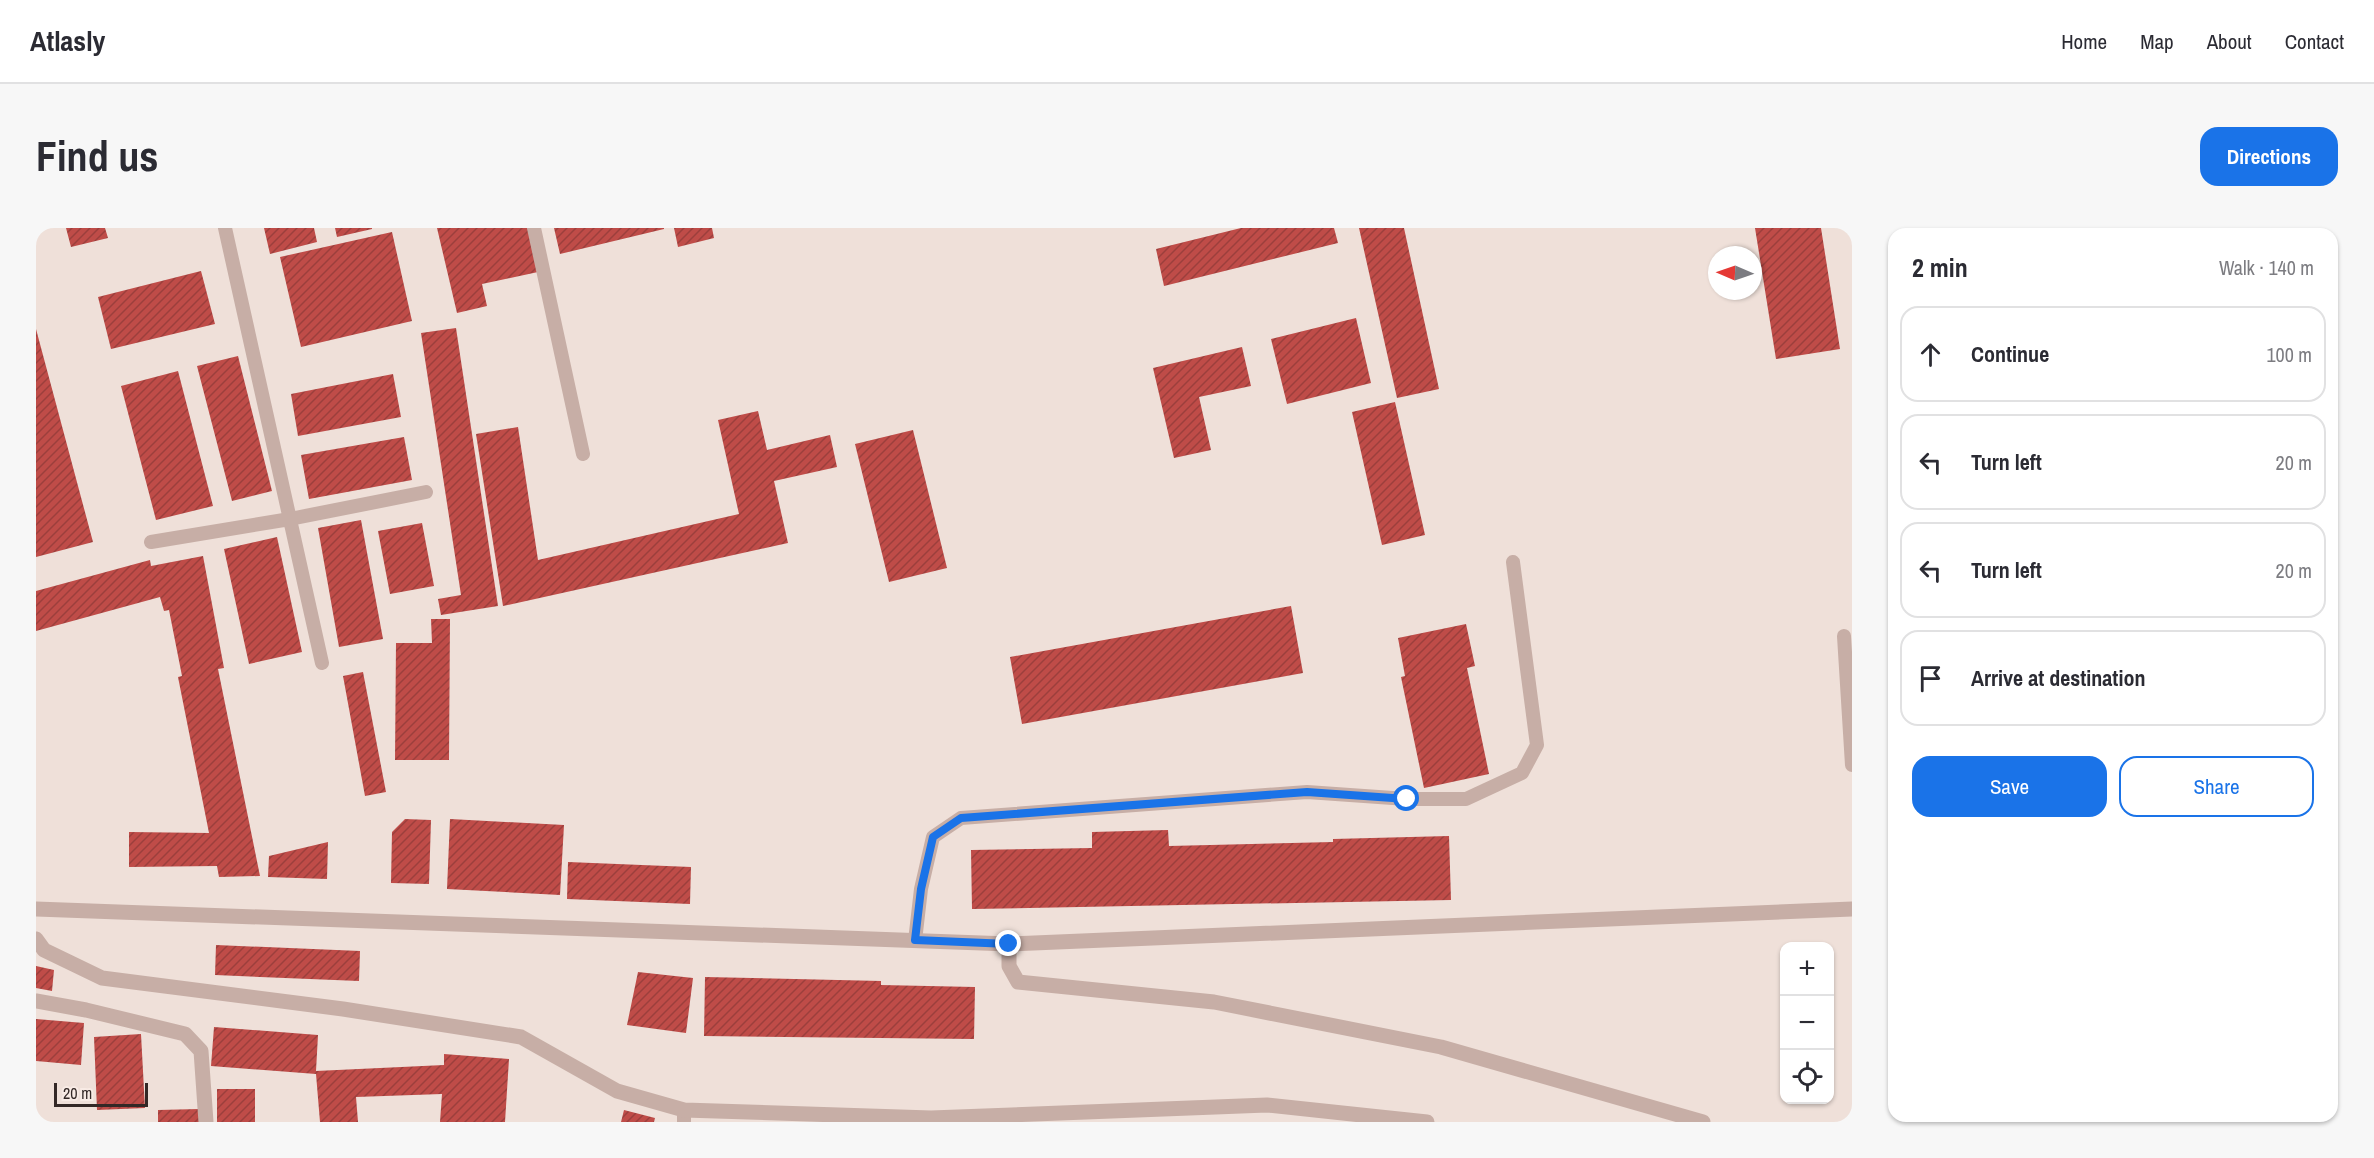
<!DOCTYPE html>
<html lang="en">
<head>
<meta charset="utf-8">
<style>
	body { margin:0; font-family:"Archivo Narrow",sans-serif; background:#f7f7f7; color:#2b2b33 }
	.controls { position:absolute; right:18px; bottom:18px; display:grid; overflow:hidden; border-radius:12px; box-shadow:0 2px 4px #0004 }
	.controls button { width:54px; height:54px; display:grid; place-items:center; padding:0; border:0; border-bottom:2px solid #e1e1e2; background:#fff; color:#2b2b33; font:30px sans-serif }
	.compass { position:absolute; left:1672px; top:18px; width:54px; height:54px; border-radius:50%; background:#fff; box-shadow:0 2px 4px #0004; rotate:272deg }
	.scale { position:absolute; left:18px; bottom:15px; width:94px; box-sizing:border-box; padding-left:6px; border:3px solid #332826; border-top:0; font-size:16px; line-height:21px; white-space:nowrap; color:#332826; -webkit-text-stroke:4px #f8ebe5; paint-order:stroke }
	.stop { position:absolute; width:18px; height:18px; margin:-14px; border:4px solid #1a73e8; border-radius:50%; background:#fff }
	.stop.end { background:#1a73e8; border-color:#fff; box-shadow:0 2px 6px #0008 }
	.list { margin:0; padding:0; list-style:none }
	h2 { display:flex; justify-content:space-between; align-items:center; height:78px; margin:0; padding:0 24px; font-size:26px }
	h2 small { font-size:20px; font-weight:400; color:#7c7c81 }
	.list li { display:grid; grid-template-columns:39px 1fr auto; gap:18px; align-items:center; box-sizing:border-box; height:96px; margin:0 12px 12px; padding:0 12px; border:2px solid #e1e1e2; border-radius:18px }
	.list b { display:block; font-size:22px; white-space:nowrap }
	.list em { font-size:20px; font-style:normal; color:#7c7c81 }
	.actions { display:flex; gap:12px; padding:18px 24px }
	.actions a { flex:1; padding:14px 0; border:2px solid #1a73e8; border-radius:18px; text-align:center; font-size:21px; color:#1a73e8 }
	.actions .main { background:#1a73e8; color:#fff }
	.icon { flex:none; width:33px; height:33px; fill:none; stroke:currentColor; stroke-width:2; stroke-linecap:round; stroke-linejoin:round }
	.map { position:relative; flex:none; width:1816px; height:894px; overflow:hidden; border-radius:18px }
	header { display:flex; align-items:center; gap:36px; box-sizing:border-box; height:84px; padding:0 30px; background:#fff; border-bottom:2px solid #e1e1e2 }
	header strong { font-size:28px }
	nav { display:flex; gap:33px; margin-inline-start:auto; font-size:21px }
	.intro { display:flex; align-items:center; justify-content:space-between; box-sizing:border-box; height:144px; padding:0 36px }
	h1 { margin:0; font-size:42px }
	.button { padding:15px 27px; border-radius:18px; background:#1a73e8; color:#fff; font-size:21px; font-weight:700 }
	main { display:flex; gap:36px; padding:0 36px }
	aside { flex:1; background:#fff; border-radius:18px; box-shadow:0 2px 4px #0004 }
	.map>svg:first-child { display:block }
</style>
</head>
<body>
<header>
<strong>Atlasly</strong>
<nav><a>Home</a><a>Map</a><a>About</a><a>Contact</a></nav>
</header>
<div class="intro"><h1>Find us</h1><a class="button">Directions</a></div>
<main>
<div class="map">
<svg width="1816" height="894" viewBox="0 0 1816 894">
	<defs>
		<pattern id="building-hatch" width="6" height="6" patternUnits="userSpaceOnUse" patternTransform="scale(1.5)"><rect width="6" height="6" fill="#bf4c48"/><path d="M-1 1l2-2M0 6l6-6M5 7l2-2" fill="none" stroke="#9c3f3c"/></pattern>
	</defs>
	<rect width="100%" height="100%" fill="#efe0d9"/>
	<path fill="url(#building-hatch)" d="M30,0h39l3,10 -37,9z
		M228,0h50l3,14 -47,12z
		M299,0h37v1l-35,8z
		M401,0h91l10,44 -56,12 5,22 -30,7z
		M518,0h110v1l-104,25z
		M638,0h38l2,10 -36,9z
		M1205,0h93l4,15 -174,43 -8,-37z
		M1323,0h45l35,161 -42,9z
		M1719,0h66l19,121 -64,10z
		M356,4l20,89 -111,26 -21,-90z
		M165,43l14,53 -104,25 -13,-52z
		M1320,90l15,65 -84,21 -16,-65z
		M420,100l42,278 -57,9 -3,-16 23,-4 -40,-262z
		M0,101l57,213 -57,15z
		M1206,119l9,39 -52,11 12,53 -37,8 -21,-90z
		M202,128l34,135 -40,10 -35,-135z
		M142,143l35,135 -57,14 -35,-134z
		M357,146l8,43 -103,19 -7,-42z
		M1359,174l30,133 -43,10 -30,-133z
		M722,183l9,39 63,-15 7,32 -63,14 14,62 -285,63 -27,-172 42,-7 20,133 201,-46 -21,-94z
		M877,202l34,138 -58,14 -34,-138z
		M368,209l8,43 -103,19 -8,-44z
		M325,292l22,119 -44,8 -21,-119z
		M386,295l12,63 -44,8 -12,-63z
		M241,309l25,115 -53,12 -25,-115z
		M167,328l21,112 -6,1 42,207 -41,1 -2,-11 -88,1v-35l80,1 -31,-156 4,-1 -13,-66 -5,1 -4,-14 -124,34v-40l114,-31 1,6z
		M1255,378l12,67 -281,51 -12,-67z
		M395,391h19l-1,141h-54l1,-117h36z
		M1430,396l9,42 -8,2 22,106 -65,14 -23,-111 4,-1 -7,-38z
		M327,444l23,120 -21,4 -22,-120z
		M369,591l26,1 -2,64 -38,-1 1,-51z
		M414,591l114,6 -4,70 -113,-6z
		M1132,602l1,16 164,-4v-3l116,-3 2,64 -479,9 -1,-59 121,-2v-16z
		M292,614l-1,37 -59,-2 1,-21z
		M532,634l123,5 -1,37 -123,-5z
		M180,717l144,6 -1,30 -144,-6z
		M0,738l18,4 -2,21 -16,-3z
		M602,744l55,6 -7,55 -59,-8z
		M669,749l176,4v4l94,2 -1,52 -270,-3z
		M0,791l48,4 -3,42 -45,-4z
		M178,799l104,8 -2,36 128,-6v-11l65,5 -4,63h-65l2,-28 -86,3 2,25h-38l-4,-48 -105,-8z
		M105,806l4,74 -48,2 -3,-73z
		M181,861h38v33h-38z
		M163,881v13h-41v-12z
		M588,882l31,8 -1,4h-33z"/>
	<g fill="none" stroke-linecap="round" stroke-linejoin="round">
		<path stroke="#c7aea6" stroke-width="14" d="M189,0l97,435
			M498,0l49,226
			M115,314l139,-23 136,-27
			M1808,408l8,129
			M879,713l6,-52 12,-52 28,-19 346,-26 100,7h59l56,-26 15,-28 -24,-183
			M648,894v-12"/>
		<path stroke="#c7aea6" stroke-width="15" d="M0,681l973,35 843,-35
			M0,711l8,11 58,28 241,31 178,28 96,54 67,19 247,8 336,-13 160,17
			M973,716v22l9,16 196,20 227,45 262,75
			M0,773l50,9 99,24 16,17 5,71"/>
	</g>
	<g fill="none" stroke-linecap="round" stroke-linejoin="round">
		<path stroke="#1a73e8" stroke-width="8" d="M973,716l-94,-4 6,-51 12,-52 28,-19 346,-26 100,7"/>
	</g>
</svg>
<div class="controls">
<button>+</button>
<button>−</button>
<button><svg class="icon" aria-label="locate" viewBox="0 0 24 24"><circle cx="12" cy="12" r="6"/><path d="M12 2v4M12 18v4M2 12h4M18 12h4"/></svg></button>
</div>
<svg class="compass" viewBox="-18 -18 36 36"><path d="M0-13l5 13h-10z" fill="#e53935"/><path d="M0 13l5-13h-10z" fill="#7c7c81"/></svg>
<div class="scale">20 m</div>
<div class="stop" style="left:1371px;top:571px"></div>
<div class="stop end" style="left:973px;top:716px"></div>
</div>
<aside>
<h2>2 min<small>Walk · 140 m</small></h2>
<ul class="list">
<li><svg class="icon" aria-label="ahead" viewBox="0 0 24 24"><path d="M12 20V5M6 11l6-6 6 6"/></svg><div><b>Continue</b></div><em>100 m</em></li>
<li><svg class="icon" aria-label="left" viewBox="0 0 24 24"><path d="M17 20v-9H6M10 6l-5 5 5 5"/></svg><div><b>Turn left</b></div><em>20 m</em></li>
<li><svg class="icon" aria-label="left" viewBox="0 0 24 24"><path d="M17 20v-9H6M10 6l-5 5 5 5"/></svg><div><b>Turn left</b></div><em>20 m</em></li>
<li><svg class="icon" aria-label="arrive" viewBox="0 0 24 24"><path d="M6 21V4h12l-3 4 3 4H6"/></svg><div><b>Arrive at destination</b></div></li>
</ul>
<div class="actions"><a class="main">Save</a><a>Share</a></div>
</aside>
</main>
</body>
</html>
